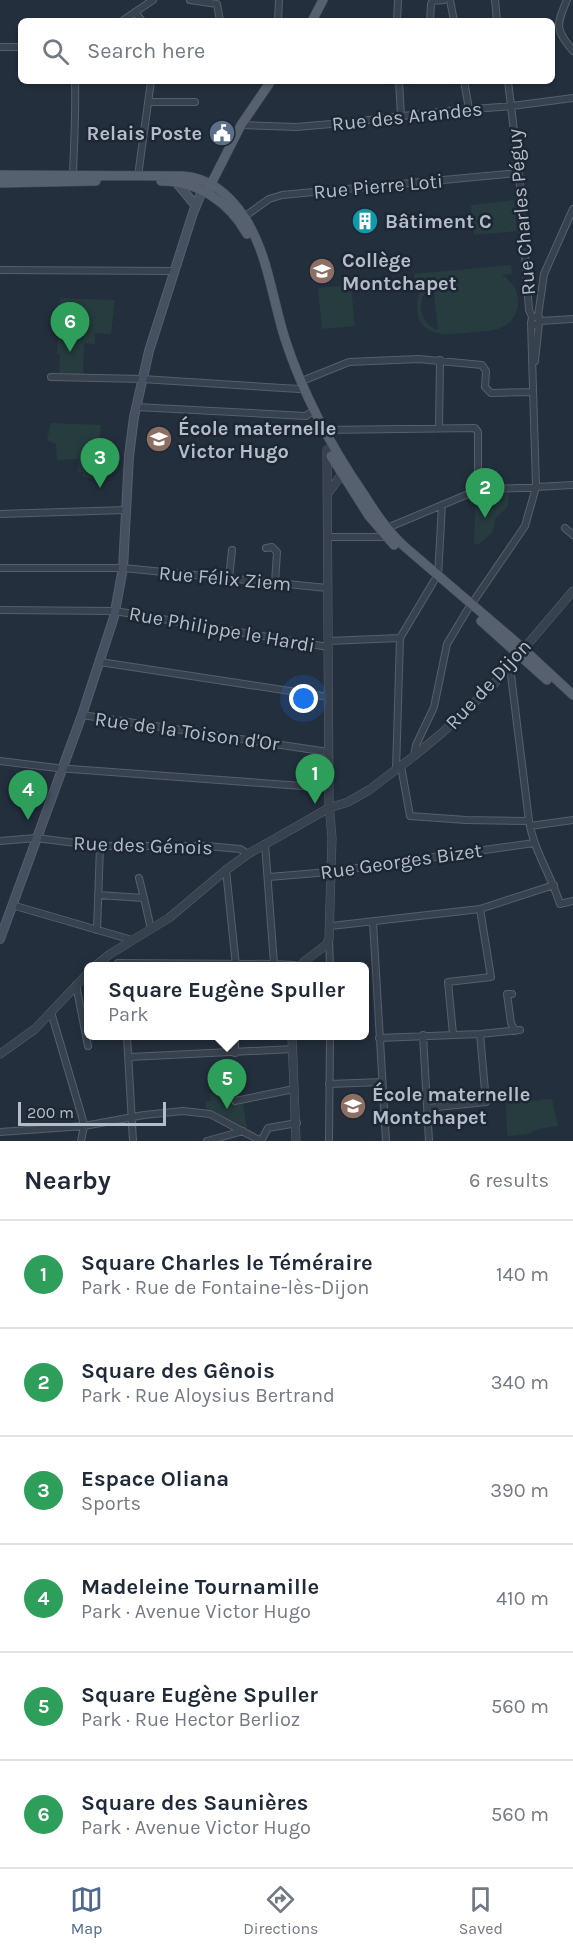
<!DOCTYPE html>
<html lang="en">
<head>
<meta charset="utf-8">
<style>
	body { margin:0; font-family:Karla,sans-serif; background:#f2f2f3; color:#1f2937 }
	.scale { position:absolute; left:18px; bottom:15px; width:148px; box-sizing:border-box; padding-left:6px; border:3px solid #b4bcc9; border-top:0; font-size:16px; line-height:21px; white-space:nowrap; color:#b4bcc9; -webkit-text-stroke:4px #1d2633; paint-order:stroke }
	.you { position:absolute; left:304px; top:699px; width:21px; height:21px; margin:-15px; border:4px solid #fff; border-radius:50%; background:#1a73e8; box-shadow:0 0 0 9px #1a73e833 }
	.badge { display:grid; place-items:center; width:39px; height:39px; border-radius:50%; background:#4f688e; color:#fff; font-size:20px; font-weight:700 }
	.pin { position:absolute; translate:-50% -50px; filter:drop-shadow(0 2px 3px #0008) }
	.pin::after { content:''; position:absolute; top:32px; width:21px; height:18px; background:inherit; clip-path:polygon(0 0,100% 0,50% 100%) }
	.popup { position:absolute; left:84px; top:962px; width:285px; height:78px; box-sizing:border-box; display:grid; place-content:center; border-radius:9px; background:#fff; filter:drop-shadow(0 2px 4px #0005); font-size:20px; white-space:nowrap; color:#747a83 }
	.popup b { font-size:22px; color:#1f2937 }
	.popup::after { content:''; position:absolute; left:50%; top:100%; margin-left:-12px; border:12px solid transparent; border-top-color:#fff }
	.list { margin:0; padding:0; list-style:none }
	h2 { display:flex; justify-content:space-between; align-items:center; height:78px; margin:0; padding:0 24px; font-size:26px }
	h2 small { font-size:20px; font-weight:400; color:#747a83 }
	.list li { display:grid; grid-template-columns:39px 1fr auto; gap:18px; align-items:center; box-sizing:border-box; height:108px; padding:0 24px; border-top:2px solid #e0e1e3 }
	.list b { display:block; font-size:22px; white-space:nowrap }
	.list p { margin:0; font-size:20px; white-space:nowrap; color:#747a83 }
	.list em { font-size:20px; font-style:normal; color:#747a83 }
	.icon { flex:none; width:33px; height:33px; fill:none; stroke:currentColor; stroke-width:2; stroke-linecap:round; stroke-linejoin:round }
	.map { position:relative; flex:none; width:573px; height:1141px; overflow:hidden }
	.search { position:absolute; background:#fff; box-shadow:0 2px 4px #0004; left:18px; right:18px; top:18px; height:66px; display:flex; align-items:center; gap:15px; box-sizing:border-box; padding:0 21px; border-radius:9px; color:#747a83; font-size:22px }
	.sheet { height:726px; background:#fff }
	nav { display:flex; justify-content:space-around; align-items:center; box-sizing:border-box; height:84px; border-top:2px solid #e0e1e3; background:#fff; font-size:16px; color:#747a83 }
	nav a { display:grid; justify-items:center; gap:3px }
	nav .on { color:#4f688e }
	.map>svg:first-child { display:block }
</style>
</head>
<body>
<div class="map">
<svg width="573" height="1141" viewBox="0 0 573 1141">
	<rect width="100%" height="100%" fill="#242f3e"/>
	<path fill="#263c3f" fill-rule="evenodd" d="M514,200l3,31 -43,4 -3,-30z
		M511,265l1,9 -10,1c10,6 16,15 16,27 0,9 -4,18 -12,23 -9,6 -21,6 -31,7 -23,2 -57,9 -58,-25 0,-11 3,-17 11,-24l-13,1 -1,-10zM433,284l5,45 -1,1c-20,-9 -21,-33 -4,-46z
		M351,285l4,41 -33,3 -4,-41z
		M60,298l55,2 -4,34 -16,-1v11l-11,-1 -1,34 -24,-1 1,-22h-3z
		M51,423l50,2 -4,54 -14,-2v-5h-5v-13l-21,1 -1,-16 -9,-4z
		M509,493l-1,13 -12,12 -4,15 -13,11h-5l2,-48z
		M229,1091l2,14 12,-1 4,24 -41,-20v-7h5l-1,-8z
		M552,1099l6,27 -20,3 -10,5 -21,2 -1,-33z"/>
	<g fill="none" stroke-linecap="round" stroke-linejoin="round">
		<defs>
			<path id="minor" d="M190,0l27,4 3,17
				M450,0l4,21
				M495,0l2,21
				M567,0c-11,25 -12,29 6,51
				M135,12l7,9
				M122,21l31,-21
				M278,21l1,-21
				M397,21l1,-21
				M430,21l1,-17 2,-3 11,-1
				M0,47h21
				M399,81l2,35
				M464,81l5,28
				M508,81l11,92 10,137 3,7 -1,6 4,2 4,-2v-6h-7
				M148,102h47
				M241,125l55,2 47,-4 103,-12 66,-5 61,-8
				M73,175c1,-32 3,-62 2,-94
				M138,176l13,-95
				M244,217l25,-18 13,-4 237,-22
				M0,270l173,1
				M538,316l6,-42 29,-65
				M540,321l33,-2
				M535,361l4,-38
				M51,377l91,2 157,10
				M302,381l47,-19 70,-3 63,6 4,6 -1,16 6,6 42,-1
				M136,407l170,9 4,-3
				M439,428l1,-68
				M324,430l151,-2 3,4v58
				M0,514l126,-4
				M387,528l91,-38 95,-5
				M565,528l8,7
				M327,537h58
				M266,548l6,-1 5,5 -2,31
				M0,568h123l204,20
				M438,576l4,-71
				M229,579l3,-29
				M471,605l54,-79 11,-39 -5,-164
				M0,610l115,1 213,36
				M328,641l72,-3
				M100,662l229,35
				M510,667l19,154c5,30 22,54 31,83l13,-3
				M82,715l246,37
				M414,756l2,-11 18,-38 13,-63 21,-35
				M0,761l57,7 272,20
				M401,766l9,50 56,4 63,1
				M396,770l4,-132 34,-57
				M530,826l43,-6
				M0,841l36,-3 64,8h107l33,3 8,5
				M265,844l9,120
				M226,870l10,96
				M269,877l60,-5 205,-29
				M139,878l5,20
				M98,895l46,3 7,31
				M12,905l120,35
				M373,922l13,219
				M331,926l149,-17 74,-24
				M97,930l3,-84
				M329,939l1,27
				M118,963l156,1 20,1 4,1
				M76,985l12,61
				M512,994h-5l4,29 4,8
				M51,1012l31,105 2,9 -3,15
				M453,1034l-5,-52 43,-5 -11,-68
				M423,1035l6,106
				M127,1036l6,105
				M379,1038l101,-4 40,-4
				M235,1053v-17
				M129,1057l164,-8
				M329,1084l53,-2
				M235,1101l59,-12
				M427,1108l59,-6 -6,-68
				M0,1132l84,-6 60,-11 39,-4 27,3 51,27
				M207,1141l36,-10
				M261,1141l7,-13 29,-5
				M329,1141l1,-105"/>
			<path id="tertiary" d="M328,493l14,-19
				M95,966l15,-12 59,-36 57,-48 22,-16 81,-46 19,-6 21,-12 45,-34 29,-24 50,-47 80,-94
				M300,966l6,-6 20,-15 3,-6 3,-101 -3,-35 -2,-353
				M292,1036l4,105
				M0,1054l35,-25 54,-57"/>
			<path id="secondary" d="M176,182l20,24
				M0,939l82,-224 32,-98 9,-49 6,-112 5,-39 15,-66 44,-138 9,-22"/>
			<path id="primary" d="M312,21l11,-21
				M0,175l183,1c27,2 47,19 62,42 23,36 27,80 40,121 18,55 45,106 78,154 12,19 25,39 42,54l112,96 56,52
				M161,181c37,0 68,21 86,53
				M0,183l96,-2
				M209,188l32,-63 30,-44
				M331,456l38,60 25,29
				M481,621l66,59"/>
		</defs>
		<use href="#minor" stroke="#565f6c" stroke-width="8"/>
		<use href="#tertiary" stroke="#565f6c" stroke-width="9"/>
		<use href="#secondary" stroke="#565f6c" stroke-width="10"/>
		<use href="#primary" stroke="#414a57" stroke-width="10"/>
		<use href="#minor" stroke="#38414e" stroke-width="6"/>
		<use href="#tertiary" stroke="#38414e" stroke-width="8"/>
		<use href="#secondary" stroke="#465061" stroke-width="8"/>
		<use href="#primary" stroke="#56606e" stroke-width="9"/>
	</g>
	<defs>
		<symbol id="civic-disc" viewBox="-11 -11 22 22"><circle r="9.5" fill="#5c6f8a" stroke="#1d2633"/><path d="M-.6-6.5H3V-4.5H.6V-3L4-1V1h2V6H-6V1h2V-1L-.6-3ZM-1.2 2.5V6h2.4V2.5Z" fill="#fff"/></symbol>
		<symbol id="building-disc" viewBox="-11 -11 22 22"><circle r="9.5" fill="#0f9aa8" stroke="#1d2633"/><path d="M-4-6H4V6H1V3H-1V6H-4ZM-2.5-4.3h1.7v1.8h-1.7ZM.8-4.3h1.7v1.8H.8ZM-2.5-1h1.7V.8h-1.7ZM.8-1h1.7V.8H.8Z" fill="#fff"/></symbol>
		<symbol id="school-disc" viewBox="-11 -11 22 22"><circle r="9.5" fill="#8d6e63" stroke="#1d2633"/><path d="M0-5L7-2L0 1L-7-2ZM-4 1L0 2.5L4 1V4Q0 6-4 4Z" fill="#fff"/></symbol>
	</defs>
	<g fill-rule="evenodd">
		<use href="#civic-disc" x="207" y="118" width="30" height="30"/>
		<use href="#building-disc" x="350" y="206" width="30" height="30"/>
		<use href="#school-disc" x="307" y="256" width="30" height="30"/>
		<use href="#school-disc" x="144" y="424" width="30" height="30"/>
		<use href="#school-disc" x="338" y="1091" width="30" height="30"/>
	</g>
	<g text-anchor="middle" stroke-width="5" stroke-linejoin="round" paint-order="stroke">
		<g font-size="20" fill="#b4bcc9" stroke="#1d2633">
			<text transform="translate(407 116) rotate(-6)" y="7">Rue des Arandes</text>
			<text transform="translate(378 186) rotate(-5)" y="7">Rue Pierre Loti</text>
			<text transform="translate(521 212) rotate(-95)" y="7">Rue Charles Péguy</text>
			<text transform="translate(225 578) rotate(5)" y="7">Rue Félix Ziem</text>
			<text transform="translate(222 629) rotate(10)" y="7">Rue Philippe le Hardi</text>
			<text transform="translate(488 684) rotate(-47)" y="7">Rue de Dijon</text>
			<text transform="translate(187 731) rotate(8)" y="7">Rue de la Toison d'Or</text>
			<text transform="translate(143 845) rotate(2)" y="7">Rue des Génois</text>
			<text transform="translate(401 861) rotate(-8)" y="7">Rue Georges Bizet</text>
		</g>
		<g font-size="20" font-weight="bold" fill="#b4bcc9" stroke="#1d2633" text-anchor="start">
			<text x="202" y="140" text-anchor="end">Relais Poste</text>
			<text x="385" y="228">Bâtiment C</text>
			<text x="342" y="267">Collège<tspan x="342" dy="23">Montchapet</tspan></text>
			<text x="178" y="435">École maternelle<tspan x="178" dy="23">Victor Hugo</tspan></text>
			<text x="372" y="1101">École maternelle<tspan x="372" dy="23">Montchapet</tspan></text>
		</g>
	</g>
</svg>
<div class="scale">200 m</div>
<div class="you"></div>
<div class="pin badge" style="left:315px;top:804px;background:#2e9e5b">1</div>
<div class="pin badge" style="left:485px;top:518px;background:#2e9e5b">2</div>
<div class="pin badge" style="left:100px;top:488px;background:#2e9e5b">3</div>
<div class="pin badge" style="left:28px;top:820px;background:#2e9e5b">4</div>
<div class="pin badge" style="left:227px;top:1109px;background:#2e9e5b">5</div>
<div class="popup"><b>Square Eugène Spuller</b>Park</div>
<div class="pin badge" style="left:70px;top:352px;background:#2e9e5b">6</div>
<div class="search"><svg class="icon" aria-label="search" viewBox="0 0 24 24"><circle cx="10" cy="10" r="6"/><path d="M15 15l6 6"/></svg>Search here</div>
</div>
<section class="sheet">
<h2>Nearby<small>6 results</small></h2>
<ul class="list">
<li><span class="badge" style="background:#2e9e5b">1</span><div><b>Square Charles le Téméraire</b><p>Park · Rue de Fontaine-lès-Dijon</p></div><em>140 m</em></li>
<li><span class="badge" style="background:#2e9e5b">2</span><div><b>Square des Gênois</b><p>Park · Rue Aloysius Bertrand</p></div><em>340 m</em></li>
<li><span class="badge" style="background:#2e9e5b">3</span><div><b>Espace Oliana</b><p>Sports</p></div><em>390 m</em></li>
<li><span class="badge" style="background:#2e9e5b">4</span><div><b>Madeleine Tournamille</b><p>Park · Avenue Victor Hugo</p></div><em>410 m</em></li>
<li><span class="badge" style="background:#2e9e5b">5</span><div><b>Square Eugène Spuller</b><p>Park · Rue Hector Berlioz</p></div><em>560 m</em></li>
<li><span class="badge" style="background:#2e9e5b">6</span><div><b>Square des Saunières</b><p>Park · Avenue Victor Hugo</p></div><em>560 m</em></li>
</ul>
</section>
<nav>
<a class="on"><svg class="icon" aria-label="map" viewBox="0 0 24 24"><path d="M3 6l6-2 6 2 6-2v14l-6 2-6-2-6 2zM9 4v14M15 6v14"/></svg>Map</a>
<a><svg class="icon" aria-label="directions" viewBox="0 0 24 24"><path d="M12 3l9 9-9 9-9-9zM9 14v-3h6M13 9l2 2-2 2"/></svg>Directions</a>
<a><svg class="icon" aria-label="saved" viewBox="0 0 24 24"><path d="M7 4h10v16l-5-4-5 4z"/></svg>Saved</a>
</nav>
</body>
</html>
